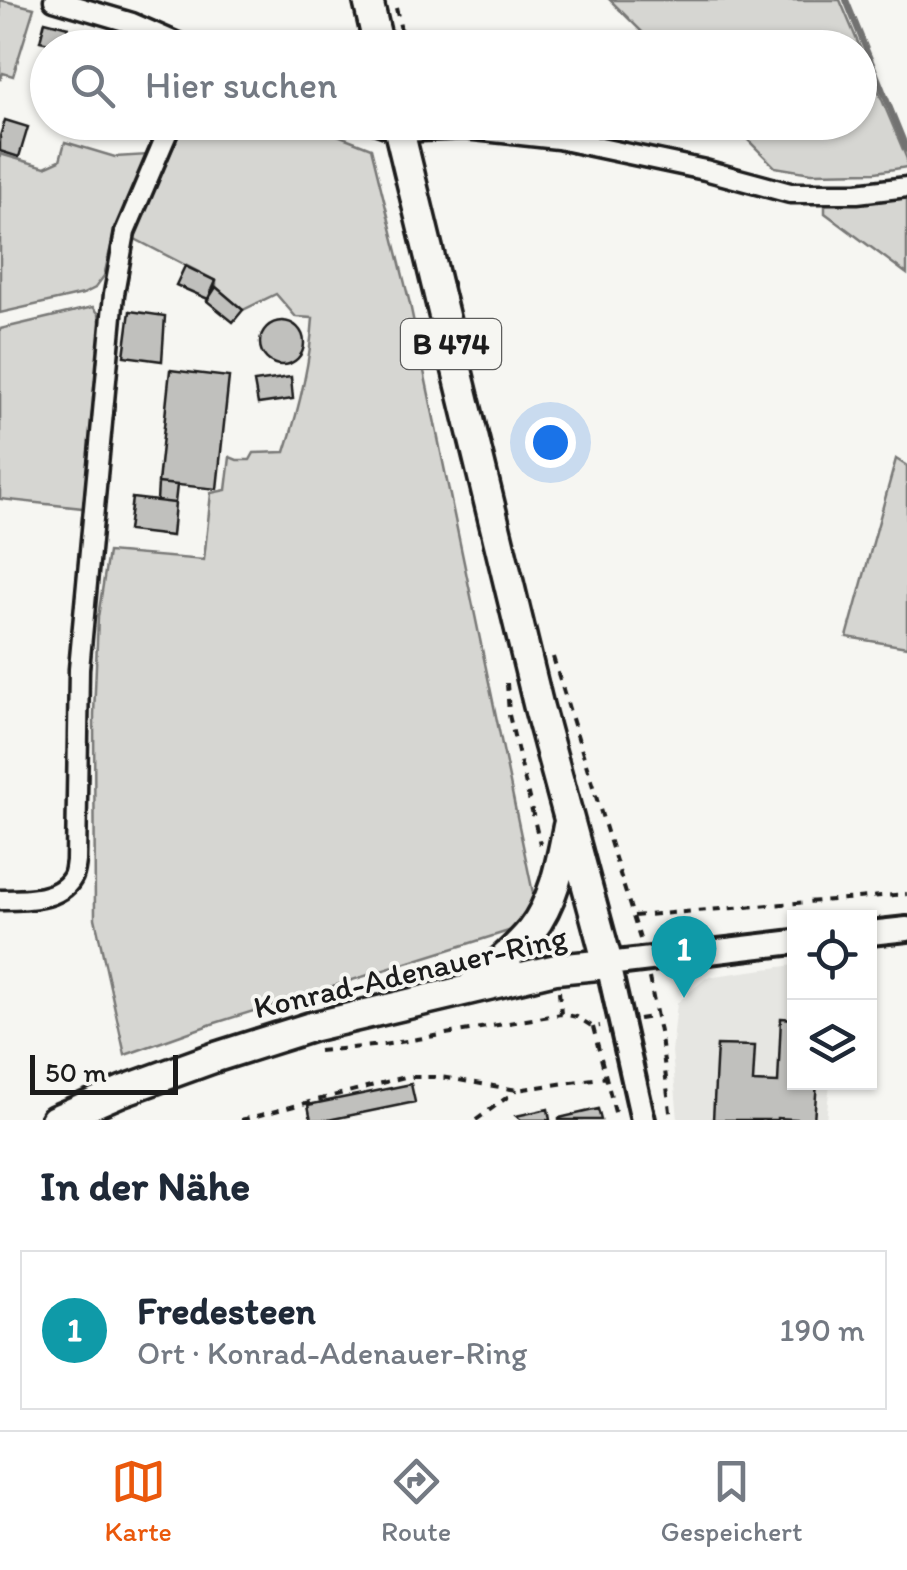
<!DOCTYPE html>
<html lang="de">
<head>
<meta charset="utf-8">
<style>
	body { margin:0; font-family:Itim,sans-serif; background:#f6f6f7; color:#1f2937 }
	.controls { position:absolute; right:30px; bottom:30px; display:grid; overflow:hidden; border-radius:0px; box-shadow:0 2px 8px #0004 }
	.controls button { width:90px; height:90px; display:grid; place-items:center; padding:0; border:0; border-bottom:2px solid #e0e1e3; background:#fff; color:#1f2937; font:50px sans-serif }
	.scale { position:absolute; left:30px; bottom:25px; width:148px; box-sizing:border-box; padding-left:10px; border:5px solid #1c1c1c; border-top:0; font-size:28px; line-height:35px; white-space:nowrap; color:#1c1c1c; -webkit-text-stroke:8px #f6f6f2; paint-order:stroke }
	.you { position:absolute; left:550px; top:442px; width:35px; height:35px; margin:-25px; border:8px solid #fff; border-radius:50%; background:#1a73e8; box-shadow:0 0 0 15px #1a73e833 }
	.badge { display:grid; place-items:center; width:65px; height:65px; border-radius:50%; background:#ea580c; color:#fff; font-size:32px; font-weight:700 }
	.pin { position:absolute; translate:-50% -82px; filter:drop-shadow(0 2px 5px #0008) }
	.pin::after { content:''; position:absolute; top:52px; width:35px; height:30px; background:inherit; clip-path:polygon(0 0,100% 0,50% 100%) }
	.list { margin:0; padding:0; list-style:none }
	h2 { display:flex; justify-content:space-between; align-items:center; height:130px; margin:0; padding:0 40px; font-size:42px }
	h2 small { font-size:32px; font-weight:400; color:#747a83 }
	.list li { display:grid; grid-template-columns:65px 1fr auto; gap:30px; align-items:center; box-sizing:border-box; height:160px; margin:0 20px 20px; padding:0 20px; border:2px solid #e0e1e3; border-radius:0px }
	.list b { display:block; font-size:38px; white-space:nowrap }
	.list p { margin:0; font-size:32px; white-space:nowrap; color:#747a83 }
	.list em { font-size:32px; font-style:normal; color:#747a83 }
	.icon { flex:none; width:55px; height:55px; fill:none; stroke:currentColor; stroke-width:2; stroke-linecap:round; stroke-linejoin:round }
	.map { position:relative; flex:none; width:907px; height:1120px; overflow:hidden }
	.search { position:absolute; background:#fff; box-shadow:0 2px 8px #0004; left:30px; right:30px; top:30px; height:110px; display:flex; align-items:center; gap:25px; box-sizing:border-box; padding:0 35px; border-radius:55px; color:#747a83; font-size:38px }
	.sheet { height:310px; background:#fff }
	nav { display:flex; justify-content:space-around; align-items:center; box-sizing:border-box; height:140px; border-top:2px solid #e0e1e3; background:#fff; font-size:28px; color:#747a83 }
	nav a { display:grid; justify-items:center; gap:5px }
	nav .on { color:#ea580c }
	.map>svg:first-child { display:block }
</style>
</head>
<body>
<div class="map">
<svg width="907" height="1120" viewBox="0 0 907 1120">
	<rect width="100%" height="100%" fill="#f6f6f2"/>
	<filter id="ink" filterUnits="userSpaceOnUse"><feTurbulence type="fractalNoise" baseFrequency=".01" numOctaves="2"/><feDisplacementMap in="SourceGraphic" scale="20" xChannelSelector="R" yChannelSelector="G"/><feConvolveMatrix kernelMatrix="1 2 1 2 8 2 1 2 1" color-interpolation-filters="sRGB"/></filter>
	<g filter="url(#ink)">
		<path fill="#e6e6e2" d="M794,965v117l36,1 -4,37h-148l-6,-68 5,-49 30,-26z"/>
		<path fill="#d6d6d2" stroke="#797977" stroke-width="2.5" d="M0,0l34,8 -21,68 -10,-3 -3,7z
			M610,0h230l67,159v8l-31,5 -65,1 -36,-6 -44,-44 129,-1v-74l-203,-1z
			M184,123h123l64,25 39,156 124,594 -3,21 -16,10 -303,95 -87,31 -30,-137 -1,-203 4,-98 10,-65 96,8 7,-67 15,-3 4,-33 7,3h13l4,-7 31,-1c14,-43 25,-89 28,-134l-17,-1 -20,-23 -33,16 -27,-23v-6l-83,-43z
			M65,142l50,15 33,-2 -33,74 -11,47 -9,12 -12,6 -83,19v-159l45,13 15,-7z
			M907,198v76l-82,-61v-10l48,-1z
			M93,307l6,7 3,20 -19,174 -83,-9v-170z
			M896,459l11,7v181l-60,-10z"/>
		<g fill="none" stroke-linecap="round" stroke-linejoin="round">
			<path stroke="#727271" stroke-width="6" d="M846,0l61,150"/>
		</g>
		<path fill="#c0c0bd" stroke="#1c1c1c" stroke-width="2.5" d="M45,21l23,6 -5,19 -23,-5z
			M5,120l23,7 -9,30 -19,-6v-15z
			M185,266l31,15 -8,18 -32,-14z
			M216,287l27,23 -10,12 -26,-21z
			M130,311l35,5 -3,45 -38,-5z
			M260 343a22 22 0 1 1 44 0a22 22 0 1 1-44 0Z
			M170,370l59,7 -12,112 -59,-6z
			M291,377l2,22 -35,5 -4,-22z
			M158,483l19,2 -2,18 -18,-2z
			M132,498l43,5 -3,33 -44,-5z
			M781,1018l13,1v63h23l-3,38 -37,-2v2h-64l4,-75 38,1 -2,36 25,1z
			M411,1084l4,18 -87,18h-17l-3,-15z
			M548,1109l2,11h-29l-5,-4z
			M598,1109l3,11h-42v-2z"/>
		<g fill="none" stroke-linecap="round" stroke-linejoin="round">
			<defs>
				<path id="street" d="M54,0l78,23 57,25
					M372,122l28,10 65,-3 93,10 147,31 85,23h67l50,-6
					M0,900c23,0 59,1 72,-22 3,-5 3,-11 4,-17l3,-192 35,-375 11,-62 47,-110"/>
				<path id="secondary" d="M870,933l37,-4
					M643,1120l-35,-156 186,-22"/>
				<path id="primary" d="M368,0l11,48
					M473,985c20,-17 41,-33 58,-54 23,-29 30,-69 37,-105
					M55,1120l67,-29 94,-34 95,-30 245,-58 52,-5 -70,-260 -141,-582"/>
			</defs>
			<use href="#street" stroke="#1c1c1c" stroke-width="25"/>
			<use href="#secondary" stroke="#1c1c1c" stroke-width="30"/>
			<use href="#primary" stroke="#1c1c1c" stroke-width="35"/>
			<path stroke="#1c1c1c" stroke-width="4" stroke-dasharray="8 8" stroke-linecap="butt" d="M396,8l9,40
				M553,657l87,282
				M507,683l2,32 31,129
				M634,916l273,-22
				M649,978l12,59 10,83
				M559,991l2,23 16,3 16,10 7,-1
				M639,1019l18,-3
				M593,1027l24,93
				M319,1051l64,-6 178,-31
				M241,1120l164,-43h36l76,13 90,-13
				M476,1120l41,-30"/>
			<use href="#street" stroke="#f6f6f2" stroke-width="18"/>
			<use href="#secondary" stroke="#f6f6f2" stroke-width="22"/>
			<use href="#primary" stroke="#f6f6f2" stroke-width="28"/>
		</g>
	</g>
	<g text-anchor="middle" stroke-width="8" stroke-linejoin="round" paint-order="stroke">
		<rect fill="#f6f6f2" stroke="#5d5d5c" stroke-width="2.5" x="401" y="319" width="100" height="50" rx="8"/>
		<g font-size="30" font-weight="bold" fill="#1c1c1c">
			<text x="451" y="354">B 474</text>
		</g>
		<g font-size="32" fill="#1c1c1c" stroke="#f6f6f2">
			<text transform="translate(410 972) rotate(-13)" y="11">Konrad-Adenauer-Ring</text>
		</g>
	</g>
</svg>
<div class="controls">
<button><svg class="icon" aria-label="locate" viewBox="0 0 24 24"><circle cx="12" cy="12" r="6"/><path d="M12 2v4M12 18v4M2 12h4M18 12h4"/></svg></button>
<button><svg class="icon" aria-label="layers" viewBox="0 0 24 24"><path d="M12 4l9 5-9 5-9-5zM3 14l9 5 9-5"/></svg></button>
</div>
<div class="scale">50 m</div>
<div class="you"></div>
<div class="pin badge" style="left:684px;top:998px;background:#0f9aa8">1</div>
<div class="search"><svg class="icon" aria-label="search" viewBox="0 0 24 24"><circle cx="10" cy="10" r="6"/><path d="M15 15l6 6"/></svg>Hier suchen</div>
</div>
<section class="sheet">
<h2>In der Nähe<small></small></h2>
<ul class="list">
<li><span class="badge" style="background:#0f9aa8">1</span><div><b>Fredesteen</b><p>Ort · Konrad-Adenauer-Ring</p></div><em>190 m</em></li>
</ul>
</section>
<nav>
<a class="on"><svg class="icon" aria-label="map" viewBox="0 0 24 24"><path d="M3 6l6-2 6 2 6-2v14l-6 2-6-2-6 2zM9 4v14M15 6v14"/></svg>Karte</a>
<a><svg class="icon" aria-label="directions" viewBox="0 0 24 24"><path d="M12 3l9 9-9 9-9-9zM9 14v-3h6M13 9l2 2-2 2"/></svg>Route</a>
<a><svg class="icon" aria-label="saved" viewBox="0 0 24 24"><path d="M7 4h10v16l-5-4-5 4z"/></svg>Gespeichert</a>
</nav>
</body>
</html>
